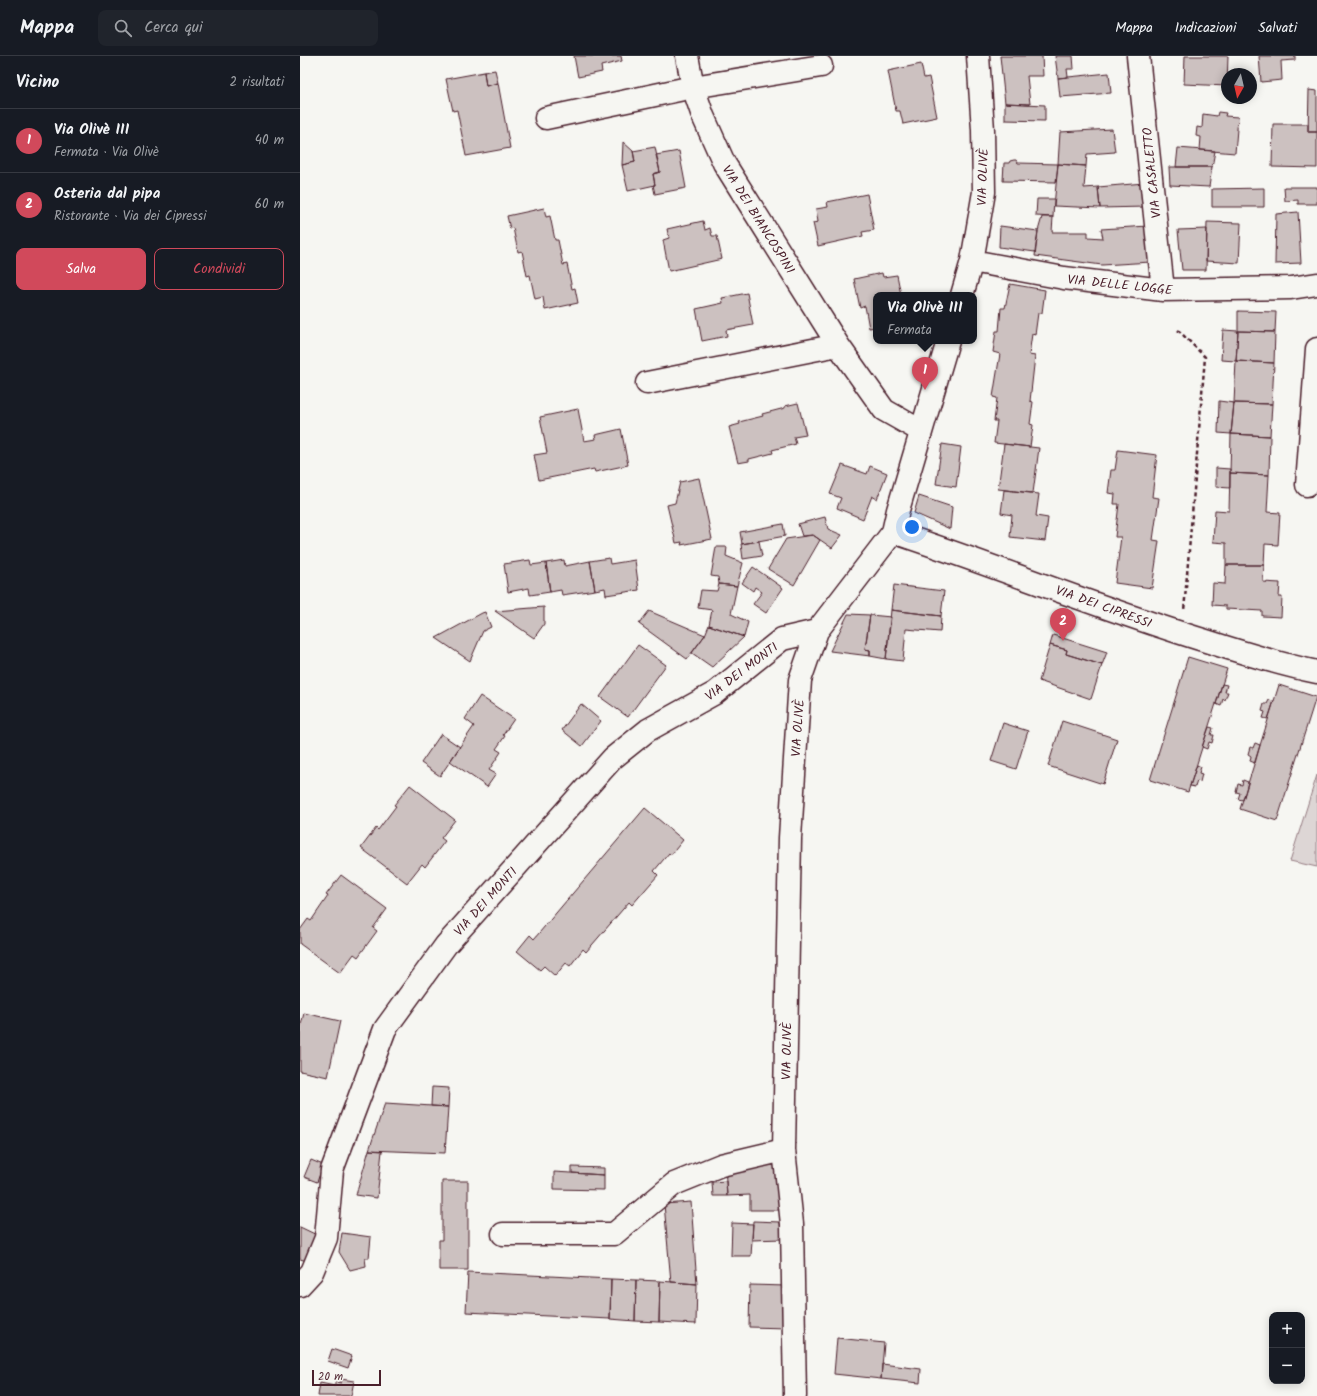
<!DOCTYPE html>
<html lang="it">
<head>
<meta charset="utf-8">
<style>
	body { margin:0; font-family:Kalam,sans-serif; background:#20242c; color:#f1f3f6 }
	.controls { position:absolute; right:12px; bottom:12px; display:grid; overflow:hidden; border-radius:8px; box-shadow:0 2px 10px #0003 }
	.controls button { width:36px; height:36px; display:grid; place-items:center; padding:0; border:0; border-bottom:1px solid #363941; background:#171b24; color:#f1f3f6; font:20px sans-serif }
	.compass { position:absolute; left:921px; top:12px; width:36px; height:36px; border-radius:50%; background:#171b24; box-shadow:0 2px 10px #0003; rotate:188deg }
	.scale { position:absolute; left:12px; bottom:10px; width:69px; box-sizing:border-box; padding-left:4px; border:2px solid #4a1f2b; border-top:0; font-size:11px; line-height:14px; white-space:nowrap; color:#4a1f2b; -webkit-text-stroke:3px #f6f6f2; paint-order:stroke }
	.you { position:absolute; left:612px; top:471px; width:14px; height:14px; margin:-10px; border:3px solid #fff; border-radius:50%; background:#1a73e8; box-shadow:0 0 0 6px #1a73e833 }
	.badge { display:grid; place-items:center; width:26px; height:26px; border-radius:50%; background:#d1495b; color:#fff; font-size:13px; font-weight:700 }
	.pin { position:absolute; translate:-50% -33px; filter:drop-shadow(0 1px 2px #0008) }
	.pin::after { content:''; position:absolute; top:21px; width:14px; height:12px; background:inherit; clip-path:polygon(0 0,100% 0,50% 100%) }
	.popup { position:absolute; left:573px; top:236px; width:104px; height:52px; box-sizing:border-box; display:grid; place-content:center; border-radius:8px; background:#171b24; filter:drop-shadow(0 1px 3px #0005); font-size:13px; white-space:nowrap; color:#9ea1a6 }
	.popup b { font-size:15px; color:#f1f3f6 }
	.popup::after { content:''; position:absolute; left:50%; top:100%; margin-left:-8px; border:8px solid transparent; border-top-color:#171b24 }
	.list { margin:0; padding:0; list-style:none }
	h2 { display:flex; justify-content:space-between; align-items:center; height:52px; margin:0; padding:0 16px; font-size:17px }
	h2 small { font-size:13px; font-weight:400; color:#9ea1a6 }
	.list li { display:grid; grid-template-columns:26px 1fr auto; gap:12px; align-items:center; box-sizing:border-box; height:64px; padding:0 16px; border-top:1px solid #363941 }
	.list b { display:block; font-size:15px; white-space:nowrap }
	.list p { margin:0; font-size:13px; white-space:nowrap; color:#9ea1a6 }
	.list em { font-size:13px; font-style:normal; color:#9ea1a6 }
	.actions { display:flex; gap:8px; padding:12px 16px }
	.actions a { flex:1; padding:9px 0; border:1px solid #d1495b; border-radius:8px; text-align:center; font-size:14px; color:#d1495b }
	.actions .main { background:#d1495b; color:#fff }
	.icon { flex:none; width:22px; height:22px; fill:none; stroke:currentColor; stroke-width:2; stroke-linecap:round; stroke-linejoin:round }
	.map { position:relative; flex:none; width:1017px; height:1340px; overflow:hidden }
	header { display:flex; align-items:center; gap:24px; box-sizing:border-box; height:56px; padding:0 20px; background:#171b24; border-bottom:1px solid #363941 }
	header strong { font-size:19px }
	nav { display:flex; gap:22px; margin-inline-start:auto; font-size:14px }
	.search { width:280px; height:36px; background:#20242c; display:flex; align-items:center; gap:10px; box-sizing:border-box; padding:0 14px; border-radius:8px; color:#9ea1a6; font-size:15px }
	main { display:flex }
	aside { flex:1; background:#171b24 }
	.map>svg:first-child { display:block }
</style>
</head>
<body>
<header>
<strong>Mappa</strong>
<div class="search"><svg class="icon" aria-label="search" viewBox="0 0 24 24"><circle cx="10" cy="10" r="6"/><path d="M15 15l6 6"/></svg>Cerca qui</div>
<nav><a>Mappa</a><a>Indicazioni</a><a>Salvati</a></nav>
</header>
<main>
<aside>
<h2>Vicino<small>2 risultati</small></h2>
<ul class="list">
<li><span class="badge">1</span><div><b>Via Olivè III</b><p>Fermata · Via Olivè</p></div><em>40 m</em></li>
<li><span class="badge">2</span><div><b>Osteria dal pipa</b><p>Ristorante · Via dei Cipressi</p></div><em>60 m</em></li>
</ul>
<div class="actions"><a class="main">Salva</a><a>Condividi</a></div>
</aside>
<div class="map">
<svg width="1017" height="1340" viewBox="0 0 1017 1340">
	<rect width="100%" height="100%" fill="#f6f6f2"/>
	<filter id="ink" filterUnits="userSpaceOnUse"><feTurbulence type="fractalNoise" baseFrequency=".025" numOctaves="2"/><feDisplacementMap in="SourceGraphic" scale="8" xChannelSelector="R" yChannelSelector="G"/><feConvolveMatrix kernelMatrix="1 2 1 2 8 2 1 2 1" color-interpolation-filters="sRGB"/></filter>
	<g filter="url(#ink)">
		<path fill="#ddd6d5" stroke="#947a80" d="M1017,719v92l-27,-6z"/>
		<path fill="#ccc1c0" stroke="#4a1f2b" d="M274,0h47l1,5 -21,5 1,6 -24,5z
			M700,0h42l1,20h-16l3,28 -25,-1z
			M755,0h18l1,13h-7l1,8 -10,1z
			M885,0h43l-1,30 -43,-2z
			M959,0h36v4l-14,1 1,19 -21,2z
			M621,8l3,14 5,-1 8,40 -34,7 -3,-13h-4l-8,-40z
			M195,14l3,13 -12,3 -2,-14z
			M184,16l2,14 12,-3 12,65 -44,8 -9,-46 -4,1 -7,-32z
			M809,17l2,20 -51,4 -2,-19z
			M1009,34l8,1v41h-9z
			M705,47l40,2v16l-40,-1z
			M918,56l8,1 -1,3 13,1 -3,36 -35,-3 1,-13 -5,-1 1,-9 5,1 1,-14 14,2z
			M973,68h35v8h9v36l-45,-1z
			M812,73l3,23 -28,2 -1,12 -28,-2 2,-32z
			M323,86l10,9 2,11 -13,3z
			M355,91l5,25 -7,2 2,11 -27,6 -6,-26 13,-3 -2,-11z
			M878,92l37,3 -3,16h-36z
			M379,95l7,37 -31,6 -2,-9h2l-2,-11 7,-2 -4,-17z
			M714,104h2l2,3 40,1 -2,18 -53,-1 1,-18h5l1,-2z
			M758,108l28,2 -2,22 14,-1 2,21 -46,-2z
			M869,111h43l-3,20 -39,-2z
			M844,127l2,24 -46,1 -2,-21z
			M984,131h33v17h-19v-4l-13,1z
			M964,132v19h-52v-18z
			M567,138l7,36 -12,2 1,4 -45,10 -5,-23 5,-1 -2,-13 12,-2 -1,-5z
			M737,143h17l-1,18 -17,-1z
			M244,152l2,9 4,-1 5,24h3l5,25 4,-1 5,25 3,-1 3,15 -33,7 -2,-13 -8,2 -5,-24 -3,1 -5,-25 -4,1 -5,-24 -3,1 -3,-13z
			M998,156l3,51 -26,1 1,-50z
			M742,161h11l-1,15h36v5l15,1 -2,-9 47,-3 3,36 -49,3 -67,-9 3,-25z
			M403,165l2,9 5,-2 2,8h5l5,23 -53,12 -6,-31 6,-2 -2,-9z
			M907,166l34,1 -2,40 -33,-2z
			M700,170l38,5 -3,21 -36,-5z
			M907,173l-1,41h-24l-4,-40z
			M582,217l1,4 14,-2 4,20h-25v32l-7,1 -4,-22 -5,2 -6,-29z
			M710,228l35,6 -3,23h-4l-3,22 -3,-1 -3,21 6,1 -5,45 3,1 -3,22 3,1 -3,22 -36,-4 3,-22h-3l3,-23 -4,-1 7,-43 -7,-2 3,-21h3l2,-23h4z
			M447,237l6,32 -27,5 1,6 -25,5 -6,-32 27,-6 -1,-5z
			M938,255l38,1 -1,20 -37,-1z
			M923,274l15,1 -2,30 -15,-1z
			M938,275l37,1 -1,31 -38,-2z
			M936,305l38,2 -2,41 -38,-1z
			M919,345l15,2 -3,31 -13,-1z
			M498,347l8,32 -12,2 2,7 -24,6 1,3 -24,6v2l-11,2 -9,-36 11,-3 -1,-2 24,-6 -1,-2 23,-6v-2z
			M934,347l38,1 -2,32 -39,-2z
			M278,353l6,32 12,-2 -1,-4 26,-6 7,36 -33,7 -1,-3 -55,11 -5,-25 13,-2 -7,-36z
			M931,378l39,2 -1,39 -39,-2z
			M642,388l19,3 -5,40 -20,-3z
			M704,388l35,4 -6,45 -35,-4z
			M818,394l39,5 -5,42 7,1 -6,42 6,1 -7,47 -37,-5 6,-46h-6l4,-33h-5l1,-10 -7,-1 3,-23h4z
			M542,409l25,9 3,-8 17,7 -10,26 -5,-3 -9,23 -26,-11 4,-10 -11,-4z
			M916,412l14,1v19l-14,-1z
			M930,417l39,2 -2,37 13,1 -2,32 -13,-1 -1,21h-38v-22l-13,-1 2,-32 14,1z
			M399,422l13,61 -31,6 1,-3 -6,1 -9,-38 8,-2 5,-21z
			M704,434l35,4 -3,22 12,2 -3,23 -35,-4 2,-22 -11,-2z
			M619,440l33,11 -2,22 -36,-16z
			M525,461l3,12 14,6 -10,13 -19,-13 -11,1 -4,-12z
			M483,468l2,12 -43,8 -2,-12z
			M513,479l7,5 -26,45 -26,-16 18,-30z
			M459,485l3,15 -19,3 -2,-15z
			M416,491h11l-1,9 17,7 -6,23 -18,-2 -1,-7 -7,-1z
			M309,502l1,6 25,-4 4,30 -33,5 -1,-7 -10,2 -5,-29z
			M230,504l1,5 15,-2 4,29 -20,3 -1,-7 -21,4 -4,-28z
			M264,504l1,6 25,-5 5,29 -33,5 -1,-5 -11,2 -4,-29z
			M926,509h38l-1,17 17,1 -1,14h3l-1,20 -19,-1v-5l-36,-2v-3l-14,-1 1,-22 12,1z
			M453,511l30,21 -17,25 -13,-9 9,-12 -7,-5 -2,4 -11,-8z
			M419,528l18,2 -6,28 17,8 -4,15 -35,-12 3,-15 -14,-2 3,-18 16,1z
			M594,529l50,6 -3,25 -50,-6z
			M244,551v17l-10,14 -39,-27z
			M591,554l50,6 -1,16 -34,-3 -3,32 -17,-2z
			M349,555l56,24 -18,24 -48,-35z
			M185,556l6,15 -8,4 -13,30 -34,-23 46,-25z
			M548,558l22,1 -5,34 5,1v6l-40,-5z
			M570,559l21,2 -5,42 -16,-3v-6l-5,-1z
			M409,569l35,12 -32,30 -20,-14 13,-18z
			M753,579l54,17 -5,13 -36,-11 1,-4 -17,-5z
			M338,589l28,20 -38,52 -28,-20z
			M750,589l17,5 -1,4 36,11 -11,34 -52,-18z
			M888,601l39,12 -39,123 -38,-12z
			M922,628l5,1 -2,7h3l-3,8 -2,-1 -2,7 -5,-2z
			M979,629l37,12 -39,124 -37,-12z
			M180,640l34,23 -11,16 2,1 -9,13 5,3 -12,18 7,4 -9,13 -37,-26 24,-35 -9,-7z
			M969,644l5,1 -6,18 -5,-1 2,-6 -3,-1 2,-7h3z
			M281,648l20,17 -19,25 -20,-16z
			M762,665l55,18 -14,45 -55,-18z
			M703,667l25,8 -12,38 -25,-8z
			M909,671l4,1 -2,7h3l-2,8 -3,-1 -2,7 -5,-2z
			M141,678l19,13 -20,29 -19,-13z
			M955,687l5,2 -5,18 -5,-2 1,-5 -3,-2 2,-7 3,1z
			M897,709l4,2 -2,6 3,1 -2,8 -3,-1 -2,6 -5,-1z
			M943,724l5,2 -5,18 -5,-1 2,-6 -4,-1 2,-8 4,1z
			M110,729l45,35 -14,18 4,3 -20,26 -3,-3 -15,19 -46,-35 15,-20 2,2 18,-24 -2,-1z
			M345,752l38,32 -12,15 -2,-2 -15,18 4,4 -26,30 -3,-3 -43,50 -3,-3 -13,17 -4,-3 -11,13 -11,-10 -4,4 -23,-19 13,-16 4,4z
			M41,819l46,34 -14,19 4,3 -19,26 -4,-3 -14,19 -40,-29v-14l8,-11 3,2 17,-25 -2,-1z
			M4,957l36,8 -12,56 -28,-6v-42z
			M132,1031l17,1 -1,19 -17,-1z
			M85,1047l63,4 -3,46 -76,-3z
			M69,1094l13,1 -5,47 -21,-3z
			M11,1104l12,5 -6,17 -13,-5z
			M439,1109h38l3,45h-30v-15l-23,1 -2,-29z
			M272,1111l32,1v7l-32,-2z
			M254,1116l50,3v15l-50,-1z
			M142,1125h26v89h-29v-30h3z
			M426,1125l1,15h-14l-1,-14z
			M391,1146l6,82 -26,-2 -7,-78z
			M453,1165l27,1 2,17 -30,1z
			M432,1167l21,1 -2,32h-20z
			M0,1171l21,10 -14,24 -7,-2z
			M42,1177l29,4 -2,21h-4l1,8 -16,4 -11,-18z
			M168,1216l143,7 -1,40 -144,-7z
			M311,1223l25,1 -1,41 -25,-2z
			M336,1224l24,1 -1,41 -24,-1z
			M360,1225l37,3 -1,40 -37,-2z
			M450,1229l36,1 1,42 -38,-1z
			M537,1282l47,5 -3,36 -47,-5z
			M32,1293l20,7 -4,12 -20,-7z
			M582,1308l39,5 -1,14 -39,-4z
			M41,1323l13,2 -3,15h-33l2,-13 15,3v-4l6,1z"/>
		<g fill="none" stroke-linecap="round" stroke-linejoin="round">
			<defs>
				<path id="minor" d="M387,0l6,31 10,29 21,47 114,182 46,65 37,21
					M838,0l25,234
					M246,62l147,-31 128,-21
					M672,205l92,17 99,12 128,-2 26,-4
					M662,239l10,-34 12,-69 -1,-62 -5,-74
					M347,327l191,-38
					M1007,429l10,-136
					M593,476c104,34 205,76 310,108 37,12 75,24 114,32
					M203,1178h111l60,-50 47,-19 63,-15
					M0,1229l12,-13 14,-34 6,-68 53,-141 61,-84 167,-187 35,-28 67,-37 67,-54 35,-8
					M495,1340l-3,-172 -8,-74 6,-312 10,-158 17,-49 76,-99 5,-22 50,-169"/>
			</defs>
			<use href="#minor" stroke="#4a1f2b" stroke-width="25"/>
			<path stroke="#4a1f2b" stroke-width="2.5" stroke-dasharray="4 3" stroke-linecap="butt" d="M878,274l27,27 -21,254"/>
			<use href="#minor" stroke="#f6f6f2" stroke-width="22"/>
		</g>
	</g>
	<g text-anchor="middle" stroke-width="3" stroke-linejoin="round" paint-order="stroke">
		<g font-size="13" fill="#4a1f2b" stroke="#f6f6f2">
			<text transform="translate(851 117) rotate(-96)" y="5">VIA CASALETTO</text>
			<text transform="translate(682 121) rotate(-88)" y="5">VIA OLIVÈ</text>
			<text transform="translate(459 163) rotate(58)" y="5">VIA DEI BIANCOSPINI</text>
			<text transform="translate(820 228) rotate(6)" y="5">VIA DELLE LOGGE</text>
			<text transform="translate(804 550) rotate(20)" y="5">VIA DEI CIPRESSI</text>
			<text transform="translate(441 615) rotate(-37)" y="5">VIA DEI MONTI</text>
			<text transform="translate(497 672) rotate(-86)" y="5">VIA OLIVÈ</text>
			<text transform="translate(185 845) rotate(-48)" y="5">VIA DEI MONTI</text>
			<text transform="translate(486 995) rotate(-89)" y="5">VIA OLIVÈ</text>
		</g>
	</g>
</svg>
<div class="controls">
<button>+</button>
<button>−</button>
</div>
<svg class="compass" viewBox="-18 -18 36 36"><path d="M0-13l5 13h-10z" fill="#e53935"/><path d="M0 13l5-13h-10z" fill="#9ea1a6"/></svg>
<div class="scale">20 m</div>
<div class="you"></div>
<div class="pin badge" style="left:625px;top:334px">1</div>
<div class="popup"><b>Via Olivè III</b>Fermata</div>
<div class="pin badge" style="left:763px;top:585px">2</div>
</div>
</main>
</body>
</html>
